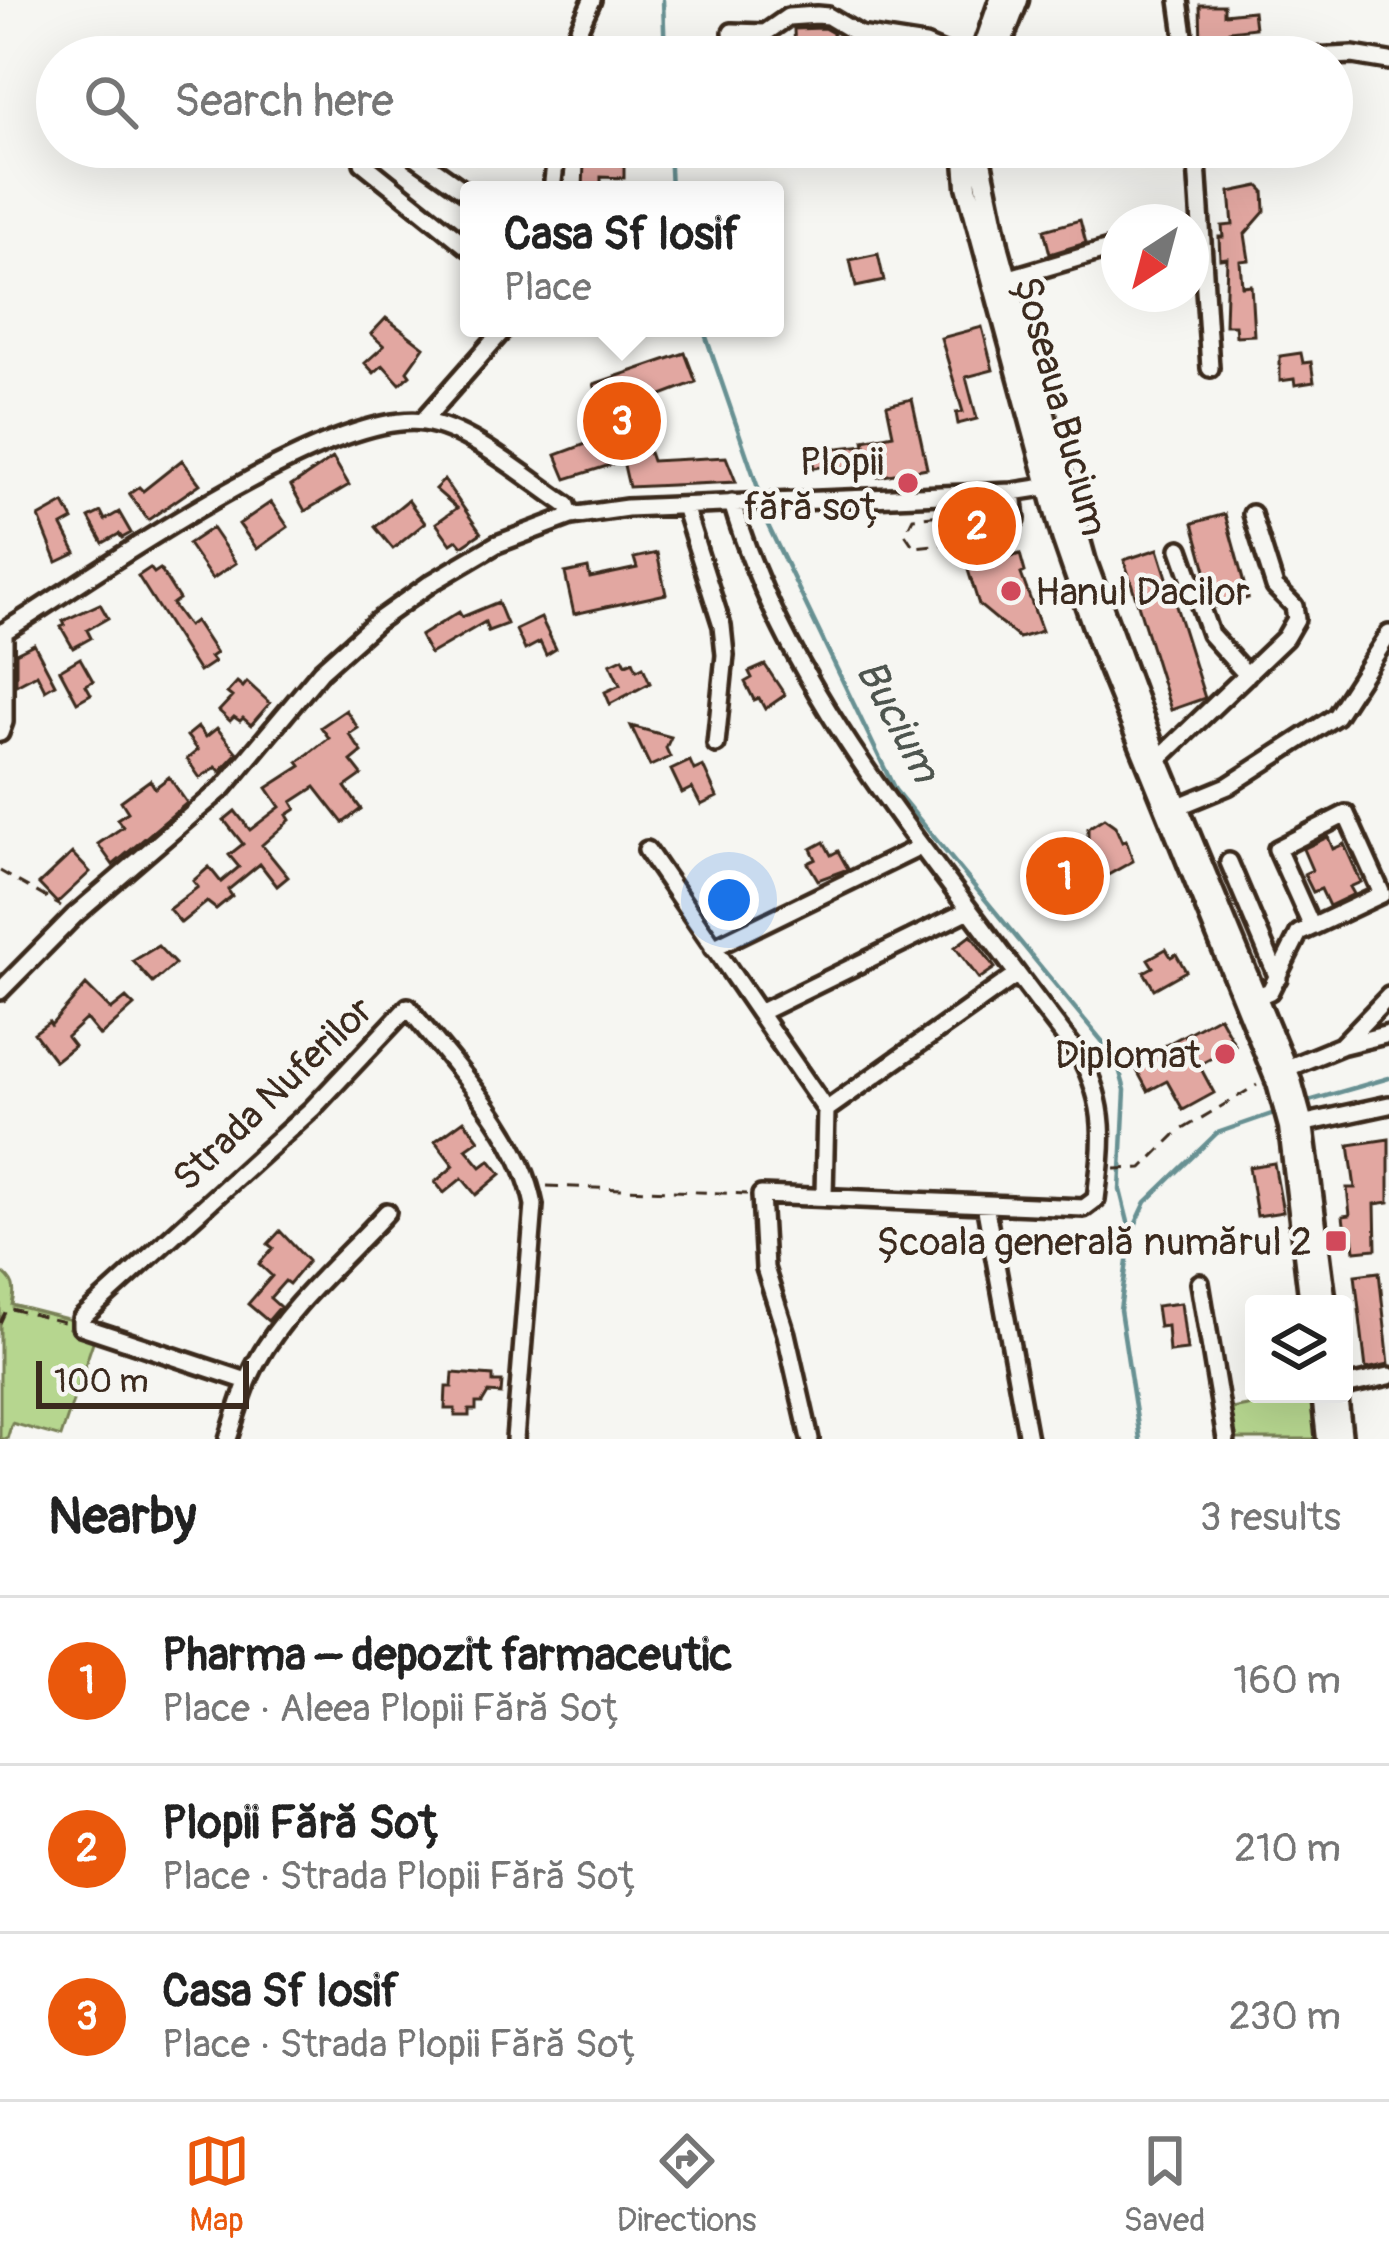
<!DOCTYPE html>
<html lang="en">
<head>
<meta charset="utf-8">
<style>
	body { margin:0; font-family:Pangolin,sans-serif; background:#f6f6f6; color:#222 }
	.controls { position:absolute; right:36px; bottom:36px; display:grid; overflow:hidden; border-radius:12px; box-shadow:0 12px 48px #0002 }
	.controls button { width:108px; height:108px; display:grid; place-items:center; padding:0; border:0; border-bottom:3px solid #e0e0e0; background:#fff; color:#222; font:60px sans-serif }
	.compass { position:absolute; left:1101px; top:204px; width:108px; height:108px; border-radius:50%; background:#fff; box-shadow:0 12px 48px #0002; rotate:216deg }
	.scale { position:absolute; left:36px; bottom:30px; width:213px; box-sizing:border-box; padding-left:12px; border:6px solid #3b2a1e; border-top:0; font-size:33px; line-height:42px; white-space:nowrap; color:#3b2a1e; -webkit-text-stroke:9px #f6f6f2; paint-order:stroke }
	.you { position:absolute; left:729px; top:900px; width:42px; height:42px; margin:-30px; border:9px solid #fff; border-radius:50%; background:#1a73e8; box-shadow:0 0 0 18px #1a73e833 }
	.badge { display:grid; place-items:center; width:78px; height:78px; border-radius:50%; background:#ea580c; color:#fff; font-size:39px; font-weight:700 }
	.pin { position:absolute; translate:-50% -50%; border:6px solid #fff; box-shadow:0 3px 12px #0006 }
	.popup { position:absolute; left:460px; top:181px; width:324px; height:156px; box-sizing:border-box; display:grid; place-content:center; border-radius:12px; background:#fff; filter:drop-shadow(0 3px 9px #0005); font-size:39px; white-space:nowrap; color:#767676 }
	.popup b { font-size:45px; color:#222 }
	.popup::after { content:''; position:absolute; left:50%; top:100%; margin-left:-24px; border:24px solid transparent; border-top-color:#fff }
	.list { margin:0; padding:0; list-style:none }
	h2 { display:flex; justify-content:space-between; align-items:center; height:156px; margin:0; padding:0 48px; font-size:51px }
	h2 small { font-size:39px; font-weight:400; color:#767676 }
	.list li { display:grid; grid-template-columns:78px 1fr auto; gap:36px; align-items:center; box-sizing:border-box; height:168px; padding:0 48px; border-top:3px solid #e0e0e0 }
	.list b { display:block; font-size:45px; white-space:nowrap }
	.list p { margin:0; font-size:39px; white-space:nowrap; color:#767676 }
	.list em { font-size:39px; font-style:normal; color:#767676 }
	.icon { flex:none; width:66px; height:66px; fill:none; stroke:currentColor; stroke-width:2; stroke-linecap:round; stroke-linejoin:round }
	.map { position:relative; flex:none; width:1389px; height:1439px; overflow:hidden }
	.search { position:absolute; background:#fff; box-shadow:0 12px 48px #0002; left:36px; right:36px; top:36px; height:132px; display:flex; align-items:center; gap:30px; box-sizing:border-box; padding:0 42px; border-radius:66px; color:#767676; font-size:45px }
	.sheet { height:660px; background:#fff }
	nav { display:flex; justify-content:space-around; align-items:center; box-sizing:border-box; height:168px; border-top:3px solid #e0e0e0; background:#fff; font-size:33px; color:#767676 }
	nav a { display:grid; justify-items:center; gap:6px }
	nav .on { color:#ea580c }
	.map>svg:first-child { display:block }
</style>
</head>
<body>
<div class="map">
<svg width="1389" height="1439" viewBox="0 0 1389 1439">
	<rect width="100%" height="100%" fill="#f6f6f2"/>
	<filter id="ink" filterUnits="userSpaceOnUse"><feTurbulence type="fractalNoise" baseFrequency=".00833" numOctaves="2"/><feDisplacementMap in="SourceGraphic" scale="24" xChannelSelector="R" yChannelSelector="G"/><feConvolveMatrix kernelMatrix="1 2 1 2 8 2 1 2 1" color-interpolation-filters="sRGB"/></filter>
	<g filter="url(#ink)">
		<path fill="#b6d68f" stroke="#788056" stroke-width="3" d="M0,1271c14,10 16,17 12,34l60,15 -2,8 25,8 -34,101 -49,-14 -5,16h-7z
			M1313,1394l4,45h-83l-8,-29z"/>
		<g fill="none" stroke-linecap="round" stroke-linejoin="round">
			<path stroke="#689193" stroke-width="4.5" d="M663,0l2,57
				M669,147l2,43
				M703,328l55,160 5,27 132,275 221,268 9,32 -5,100 11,44
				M1302,1103l87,-25
				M1140,1439l-20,-129 11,-76 15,-32 71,-69 63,-22"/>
		</g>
		<path fill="#e2a7a1" stroke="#3b2a1e" stroke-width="3" d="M1200,5h24v9l29,-3 2,17 -26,3v8h-15v4l-13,3z
			M824,28l9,5 1,24h-39l-1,-28z
			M584,162l40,3v13l-23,-1v13h-18z
			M1259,186l5,5 1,20 -20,23 4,26 -9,1 2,25 9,-1 3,50 -18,1 -1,-11h-10l2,-67 -7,1 -1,-22h4l-1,-11 11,-1 -3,-33z
			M1080,220l6,23 -36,11 -6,-24z
			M878,254l6,27 -28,6 -6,-27z
			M386,318l38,29 -17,24 3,4 -10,9 -17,-19 -9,8 -9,-10 19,-17 -13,-12z
			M982,327l11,43 -27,7 11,42 -19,5 -2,-11 7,-1 -22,-74z
			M685,353l11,29 -63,24 19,55 74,-4 10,25 -107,5 -6,-26 -57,18 -10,-24 54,-20 -16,-51z
			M1301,353l2,10 8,-1 3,20 -19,3 -1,-6 -14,2v-25z
			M912,399l15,69 -49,9 -2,-6 -17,3 -2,-8 -24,5 -1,-6 -18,3 -3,-17 54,-6 -1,-5 29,-6 -6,-29z
			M333,458l16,27 -44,26 -14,-25z
			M182,460l18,24 -52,36 -19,-26 10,-7 4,4z
			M444,480l37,53 -19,13 -5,-6 -6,4 -15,-21 21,-15 -22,-19z
			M408,500l17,23 -32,26 -18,-22z
			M271,502l17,25 -31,22 -18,-25z
			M64,503l9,17 -11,6 14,27 -19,9 -18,-45z
			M101,512l4,8 14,-8 12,21 -9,5 -3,-4 -16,9 -14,-25z
			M1225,514l23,84 -32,9 -23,-84z
			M212,528l24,35 -24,16 -24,-35z
			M1158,549l47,149 -34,12 -47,-150z
			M657,553l9,41 -92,20 -9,-41 23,-5 2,10 47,-10 -3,-10z
			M1020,554l5,18 -4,2 21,57 -23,7 -40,-33 -11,-35z
			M150,568l4,5 6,-4 19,30 -7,5 16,22 7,-5 21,32 -6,4 4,5 -15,10 -61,-96z
			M498,602l9,22 -19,7 -3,-9 -55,32 -10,-18 39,-24 3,5z
			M100,604l8,14 -21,12 4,8 -18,10 -12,-21 4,-2 -2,-4z
			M541,618l15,31 -10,6 -6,-13 -15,8 -9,-20z
			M34,644l21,40 -10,6 -8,-16 -21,11v-32z
			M80,658l13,23 -7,4 5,9 -14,8 -17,-32z
			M623,658l3,6 7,-3 4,9 6,-3 7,16 -40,21 -5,-12 15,-7 -10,-21z
			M765,665l20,30 -20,14 -6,-11 -5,2 -9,-18 7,-4 -3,-6z
			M237,682l6,5 4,-5 23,21 -19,22 -8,-7 -3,3 -6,-4 -4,4 -11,-10 13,-14 -5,-4z
			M346,710l12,18 -9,6 13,18 -11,9 11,14 -17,12 16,22 -18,14 -28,-36 -23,15 4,7 -9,6 3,5 -28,25 26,32 -11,9 -17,-22 -32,26 4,6 -16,13 -9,-7 -26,21 -12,-14 29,-22 -5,-6 16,-14 12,15 18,-15 -10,-12 14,-11 -19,-24 11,-9 15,19 30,-23 -13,-19 34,-22 -3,-4 31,-24 -8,-11z
			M631,726l40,11 -5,11 4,9 -20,9z
			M198,727l8,10 11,-9 20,25 -17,18 -4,-4 -16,11 -13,-19 11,-9 -11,-14z
			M690,761l4,9 9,-4 14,31 -16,8 -9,-17 -10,5 -11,-23z
			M169,777l18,26 -74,62 -15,-21 25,-17 -6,-8 11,-7 -7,-11 29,-21 5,8z
			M1104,818l11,8 7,16 4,-2 7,21 -86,48 -19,-34 60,-34v-13z
			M1328,837l5,12 11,-5 17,38 -11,5 4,7 -25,12 -8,-17 -8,3 -9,-18 8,-4 -9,-21z
			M824,842l7,13 7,-4 10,18 -30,11 -10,-17 8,-4 -5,-10z
			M72,853l18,19 -33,31 -18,-19z
			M971,935l24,33 -16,11 -24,-32z
			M158,946l17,18 -22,19 -20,-22z
			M1166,949l5,8 5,-3 10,17 -32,18 -10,-17 9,-5 -5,-8z
			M86,985l25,25 15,-12 8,8 -34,30 -14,-17 -19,18 7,9 -19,15 -21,-28 15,-11 2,3z
			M1219,1016l16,29 -36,20 15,28 -31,17 -16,-29 -19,10 -15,-28z
			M464,1120l15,20 -13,9 15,18 9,-7 11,14 -25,21 -14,-17 -18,15 -9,-11 19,-16 -19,-25z
			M1389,1139v63l-14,2 1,45 -21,2 -2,-19h-8l-2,-16 7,-1 -3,-27h8l-6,-43z
			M1274,1163l9,49 -26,4 -8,-49z
			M280,1231l28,30 -19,23 -4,-3 -15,17 10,9 -12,14 -20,-17 24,-28 -13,-12 14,-16 -5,-4z
			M1379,1272l10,92 -23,5 -11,-94z
			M1181,1303l6,47 -18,2 -2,-26 -8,1 -3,-21z
			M453,1373l40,3v6h9l-1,12 -13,-1 -6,10h-6v7h-7v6h-14v-7h-10l1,-22h6z"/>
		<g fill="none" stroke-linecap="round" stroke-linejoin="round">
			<defs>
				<path id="minor" d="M1179,0l8,57
					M566,57l26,-57
					M734,57l-2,-25 33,1 23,-16 29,-2 11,1 32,19 65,10 28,12
					M1205,57l47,-9 33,9
					M1310,57l43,-2 36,6
					M402,147l67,47
					M1196,147l14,221
					M363,163l106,85
					M552,190l5,-43
					M996,282l123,-36
					M422,422l83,-94
					M732,503c44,150 139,278 232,400 39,51 76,103 116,153 28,50 23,88 16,143l-12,9 -323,-13 4,73 21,66 24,105
					M684,506l38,120 3,29 -9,89
					M999,521l17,-2 -3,-27
					M1180,549l30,85 37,41
					M0,634c89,-55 326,-225 424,-212 45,6 104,57 143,83l4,11
					M0,733l4,-11v-91
					M1146,760l20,-8 119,-114 11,-19 -2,-13 -19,-19 -23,-73
					M1167,811l61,-25 108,-70 53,-82
					M647,850l112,163
					M1229,862l49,116
					M713,948l207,-101
					M0,991l75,-76 149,-128 97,-116 55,-49 55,-39 66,-39 74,-28 56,-8 386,-16 44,-7
					M1256,997l14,-6 29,-58 13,-6 -35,-78 69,-35 36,80 -70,33
					M1344,1045l45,-11
					M1280,1071l61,-25 48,-50
					M826,1110l190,-135
					M1292,1126l97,-21
					M824,1194l2,-84 -67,-97 210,-103
					M985,1204l43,235
					M1200,1283l26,156
					M247,1381l-166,-55v-7l231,-210 96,-102c46,60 111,122 126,198l-19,234
					M1344,1386l45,-10
					M228,1439c9,-27 16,-54 30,-79 29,-53 88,-103 129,-148"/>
				<path id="major" d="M980,57l20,-57
					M996,57l22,-57
					M964,147l3,39 95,351 37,107 178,439 12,44 21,177
					M978,147l21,102 87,313 71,194 134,324 12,44 23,180
					M1322,1394l5,45
					M1337,1394l5,45"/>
			</defs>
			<use href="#minor" stroke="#3b2a1e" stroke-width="24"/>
			<use href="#major" stroke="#3b2a1e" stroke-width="27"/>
			<path stroke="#3b2a1e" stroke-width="3" stroke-dasharray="12 9" stroke-linecap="butt" d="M983,523l-9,18 -60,6 -9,-13 8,-16 57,-6 15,11
				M0,871l61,35
				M1115,1169l27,-1 36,-36 79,-47
				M547,1186l200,8
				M0,1323l7,-15 61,15"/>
			<use href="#minor" stroke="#f6f6f2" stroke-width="15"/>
			<use href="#major" stroke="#f6f6f2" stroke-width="18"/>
		</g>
	</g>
	<g fill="#d1495b" stroke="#f6f6f2" stroke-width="4.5">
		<circle cx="908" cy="483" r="12"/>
		<circle cx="1011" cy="591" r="12"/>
		<circle cx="1225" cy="1054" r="12"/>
		<rect x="1324" y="1229" width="24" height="24" rx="6"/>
	</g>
	<g text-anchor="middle" stroke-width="9" stroke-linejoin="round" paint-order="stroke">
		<g font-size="39" fill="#3b2a1e" stroke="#f6f6f2">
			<text transform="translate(1062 406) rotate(75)" y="14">Șoseaua Bucium</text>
			<text transform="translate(272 1093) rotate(-44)" y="14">Strada Nuferilor</text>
		</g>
		<g font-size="39" fill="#3b2a1e" stroke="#f6f6f2" text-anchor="end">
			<text x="884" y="475">Plopii<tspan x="884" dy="45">fără soț</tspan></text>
			<text x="1035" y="605" text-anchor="start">Hanul Dacilor</text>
			<text x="1201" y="1068">Diplomat</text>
			<text x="1312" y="1255">Școala generală numărul 2</text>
		</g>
		<g font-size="42" font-style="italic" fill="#4e554f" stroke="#f6f6f2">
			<text transform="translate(899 720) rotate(62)" y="15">Bucium</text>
		</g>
	</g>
</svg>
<div class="controls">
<button><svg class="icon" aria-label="layers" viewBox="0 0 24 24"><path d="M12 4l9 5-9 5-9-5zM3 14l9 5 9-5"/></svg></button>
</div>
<svg class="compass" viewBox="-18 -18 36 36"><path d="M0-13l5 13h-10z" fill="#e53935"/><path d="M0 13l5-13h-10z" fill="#767676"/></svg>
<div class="scale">100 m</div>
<div class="you"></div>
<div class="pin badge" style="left:1065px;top:876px">1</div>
<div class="pin badge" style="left:977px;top:526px">2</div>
<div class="pin badge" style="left:622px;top:421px">3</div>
<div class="popup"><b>Casa Sf Iosif</b>Place</div>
<div class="search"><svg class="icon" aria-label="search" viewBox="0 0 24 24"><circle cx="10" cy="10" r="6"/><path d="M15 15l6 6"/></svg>Search here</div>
</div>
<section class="sheet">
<h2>Nearby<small>3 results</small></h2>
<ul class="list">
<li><span class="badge">1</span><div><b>Pharma – depozit farmaceutic</b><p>Place · Aleea Plopii Fără Soț</p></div><em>160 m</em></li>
<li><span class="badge">2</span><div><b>Plopii Fără Soț</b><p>Place · Strada Plopii Fără Soț</p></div><em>210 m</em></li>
<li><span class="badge">3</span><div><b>Casa Sf Iosif</b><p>Place · Strada Plopii Fără Soț</p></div><em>230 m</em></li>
</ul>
</section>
<nav>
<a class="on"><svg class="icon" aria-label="map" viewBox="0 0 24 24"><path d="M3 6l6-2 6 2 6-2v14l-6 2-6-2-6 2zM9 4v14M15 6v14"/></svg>Map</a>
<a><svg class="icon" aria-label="directions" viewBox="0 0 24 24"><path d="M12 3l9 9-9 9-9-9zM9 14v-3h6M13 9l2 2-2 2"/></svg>Directions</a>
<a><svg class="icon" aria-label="saved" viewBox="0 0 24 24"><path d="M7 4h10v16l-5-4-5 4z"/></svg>Saved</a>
</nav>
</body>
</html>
